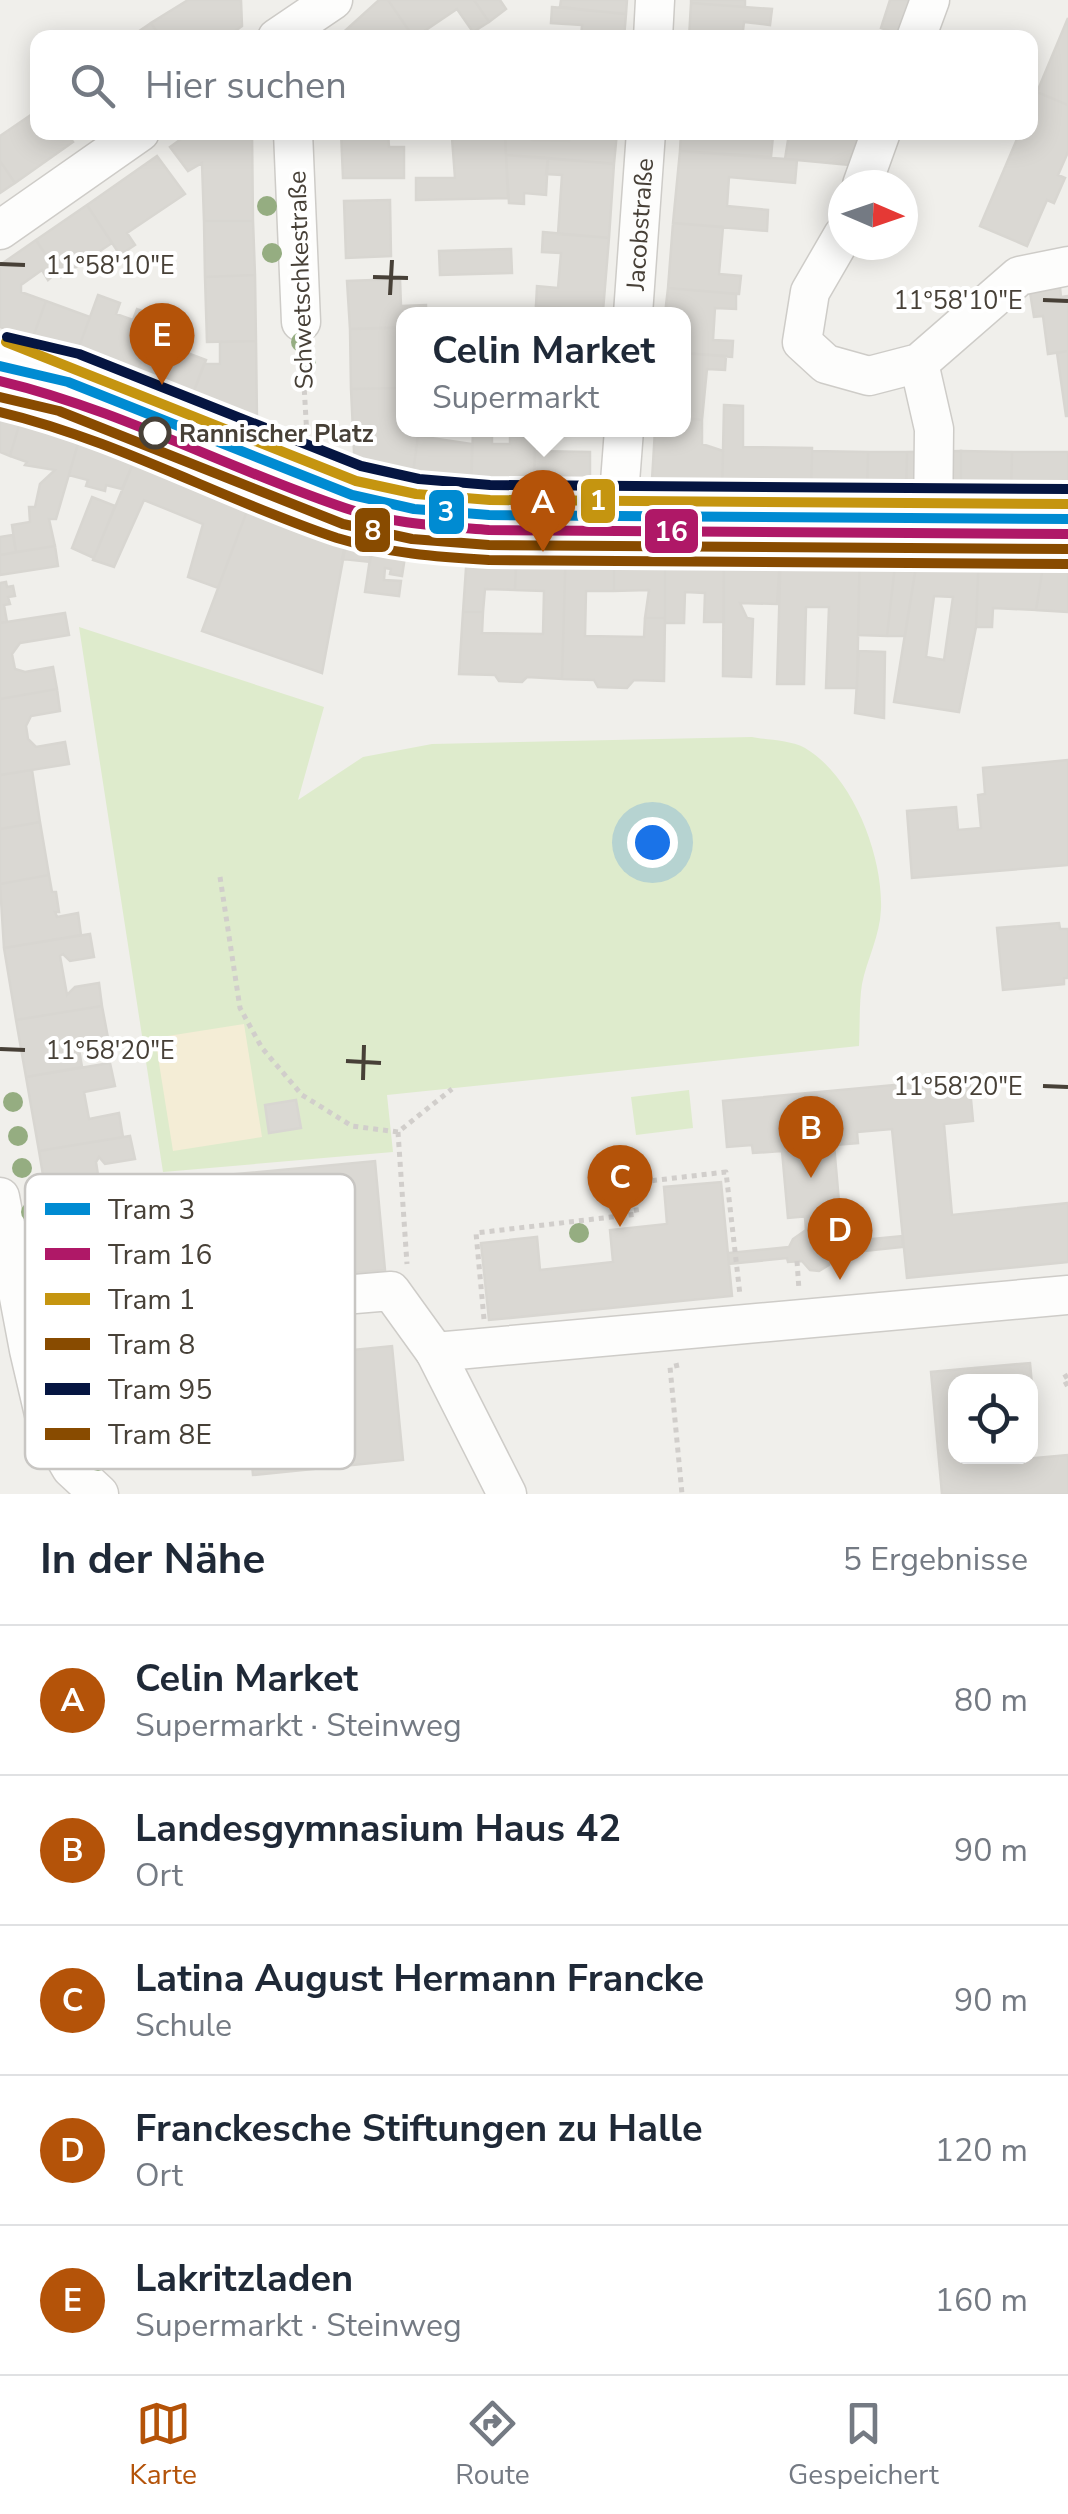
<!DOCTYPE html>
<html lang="de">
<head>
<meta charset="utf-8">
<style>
	body { margin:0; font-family:"Nunito Sans",sans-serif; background:#f2f2f3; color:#1f2937 }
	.controls { position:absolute; right:30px; bottom:30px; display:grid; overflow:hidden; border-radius:20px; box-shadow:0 5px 25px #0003 }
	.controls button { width:90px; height:90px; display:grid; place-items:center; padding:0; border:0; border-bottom:2px solid #e0e1e3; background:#fff; color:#1f2937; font:50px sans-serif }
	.compass { position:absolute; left:828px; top:170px; width:90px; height:90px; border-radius:50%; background:#fff; box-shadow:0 5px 25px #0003; rotate:92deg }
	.you { position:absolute; left:652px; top:842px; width:35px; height:35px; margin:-25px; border:8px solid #fff; border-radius:50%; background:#1a73e8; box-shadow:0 0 0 15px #1a73e833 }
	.badge { display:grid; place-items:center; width:65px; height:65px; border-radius:50%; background:#b45309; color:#fff; font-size:32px; font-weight:700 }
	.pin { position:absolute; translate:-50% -82px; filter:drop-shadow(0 2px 5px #0008) }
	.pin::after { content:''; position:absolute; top:52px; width:35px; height:30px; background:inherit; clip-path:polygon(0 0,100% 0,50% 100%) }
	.popup { position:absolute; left:396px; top:307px; width:295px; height:130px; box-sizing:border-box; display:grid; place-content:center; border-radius:20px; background:#fff; filter:drop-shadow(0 2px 8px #0005); font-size:32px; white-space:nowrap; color:#747a83 }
	.popup b { font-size:38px; color:#1f2937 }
	.popup::after { content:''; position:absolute; left:50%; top:100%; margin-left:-20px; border:20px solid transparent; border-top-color:#fff }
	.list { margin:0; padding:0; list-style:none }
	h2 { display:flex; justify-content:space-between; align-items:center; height:130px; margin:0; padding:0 40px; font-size:42px }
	h2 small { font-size:32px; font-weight:400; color:#747a83 }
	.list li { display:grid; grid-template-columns:65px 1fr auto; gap:30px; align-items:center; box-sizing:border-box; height:150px; padding:0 40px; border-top:2px solid #e0e1e3 }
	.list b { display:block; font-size:38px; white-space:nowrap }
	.list p { margin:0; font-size:32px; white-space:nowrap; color:#747a83 }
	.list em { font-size:32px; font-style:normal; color:#747a83 }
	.icon { flex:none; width:55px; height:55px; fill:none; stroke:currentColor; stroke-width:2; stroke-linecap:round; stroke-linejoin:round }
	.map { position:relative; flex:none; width:1068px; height:1494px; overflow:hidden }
	.search { position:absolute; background:#fff; box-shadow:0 5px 25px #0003; left:30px; right:30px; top:30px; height:110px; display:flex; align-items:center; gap:25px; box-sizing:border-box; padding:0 35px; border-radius:20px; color:#747a83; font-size:38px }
	.sheet { height:880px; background:#fff }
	nav { display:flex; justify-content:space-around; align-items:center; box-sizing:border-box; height:140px; border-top:2px solid #e0e1e3; background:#fff; font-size:28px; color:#747a83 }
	nav a { display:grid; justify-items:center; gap:5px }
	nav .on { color:#b45309 }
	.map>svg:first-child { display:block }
</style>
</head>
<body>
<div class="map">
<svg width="1068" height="1494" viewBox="0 0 1068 1494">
	<rect width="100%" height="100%" fill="#f0efeb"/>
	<path fill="#deebcc" d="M79,627l245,80 -26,93 65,-43 69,-13 320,-7c15,3 39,3 53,11 48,28 78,108 76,161 -1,27 -14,50 -19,75 -3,19 -2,42 -3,62l-472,49 6,57 -230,20z
		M689,1090l4,38 -57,7 -5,-38z"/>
	<path fill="#f4edd6" d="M244,1024l18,113 -89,14 -18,-113z"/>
	<path fill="#dad8d3" stroke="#d8d6d1" stroke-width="2.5" fill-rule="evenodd" d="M188,0h53l1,26 -17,12h-64l-10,-15z
		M379,0h9l26,38h-77z
		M388,0h86l15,22 -16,10 -16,-23 -43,29z
		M474,0h26l6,9 -17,13z
		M561,0h66l-1,14 -66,-7z
		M691,0h54v7l-54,-4z
		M890,0h28l-12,37 -25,-9z
		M691,3l81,6 -2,16 -26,-3 -2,16h-53z
		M552,7l74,7 -2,24h-43l1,-13 -31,-2z
		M1068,18v87l-31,-13z
		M151,23l10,15h-32z
		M1037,92l31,13v47l-10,23 7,3 -11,25 -7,-3 -20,46 -47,-20 40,-94h10v-25z
		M38,110v22h28l7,10 -58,41 -15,-22v-25z
		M191,132h61l1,89h-49l-2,-58 -14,8 -18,-24z
		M341,132h47l1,15h15v31h-61z
		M505,132h21l6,8 37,1 1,-9h47l-3,32 -108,-9z
		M681,132l92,4 -2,21 -91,-6z
		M819,132h41l-11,33 -64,-6 4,-25 29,1z
		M505,136l3,62 -92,2v-22h39l-3,-40z
		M680,151l117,9 -2,23 -66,-6 -2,29 41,4 -1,21 -94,-8z
		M506,155l42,3 -2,37 -22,-2v11l-15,-1z
		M157,156l28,38 -58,39 8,12 -15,10 -33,-50z
		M548,158l66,6 -5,74 -51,-4 4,-59 -16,-1z
		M0,161l15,22 -15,10z
		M390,200l1,56 -45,2 -2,-57z
		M87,205l25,38 -51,34 -25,-37z
		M204,221h49l2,54 -50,2z
		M673,223l50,4 -4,47 22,2 -2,18 -71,-6z
		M543,232l66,6 -6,73 -67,-5 1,-20 21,2 3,-35 -19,-1z
		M36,240l21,32 -9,8 -6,-10 -21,15v7l25,9 -14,39 -32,-13v-62z
		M511,249l1,24 -72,2 -1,-24z
		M255,275l1,66 -49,1 -2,-65z
		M400,279l1,27 25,-1v9h-23v13l-53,2 -3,-48z
		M1060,287l1,10 7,-1v55l-20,3 -5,-38 -9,1 -4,-25z
		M668,288l68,6v15l-21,-1 -2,32 20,1 -1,16 -49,-4v-39h-18z
		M98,295l22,8 -4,11 17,6 4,-11 20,7 -23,66 -59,-24z
		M46,301l44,16 -15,41 -43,-18z
		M536,306l67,5 -1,3h-65z
		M157,316l17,6 -8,23 40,15 -17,44 -55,-22z
		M401,328l2,60 -52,1 -1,-60z
		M256,341l1,79 -9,9 -59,-25 15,-40h16v-22z
		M1068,351v65h-2l-9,-63z
		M683,353l43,3 -1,14 -18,-1 -5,51 -19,-2z
		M403,388v42l15,6 -6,45 -57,-8 -4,-84z
		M0,401l24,7 -14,48 -10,-4z
		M724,405l19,1v41l69,1 -1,50 -89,-1z
		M24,408l60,15 -28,96h-7l6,27 -39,6 -4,-27 18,-3 -1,-15h6l5,-23 15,-14 -30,-5 2,-3 -17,-6z
		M683,418l19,2v24l21,7 -1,46 -59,-6 -11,-11 3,-50h28z
		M84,423l59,17 -21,49 -16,-4 -1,6 -19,-5 2,-6 -19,-5z
		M473,430h19v14h18v-7h25l-1,55 -63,-1z
		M270,436l22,8 -2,7 -22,-9z
		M418,436l54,8 -1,47 -59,-10z
		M143,440l113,47 -38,101 -30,-11 15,-53 -59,-24 -30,67 -21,-7z
		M535,451l55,1v40h-56z
		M812,451l56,1 -1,44 -56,-1z
		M961,451l51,1 -1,46 -50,-1z
		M961,451v46l-55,-1 1,-44z
		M868,452h39l-1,44h-39z
		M1012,452h56v47l-57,-1z
		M256,487l94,35 -28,151 -120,-42z
		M92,497l23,9 -21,52 -22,-10z
		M350,522l25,4 -5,36 -28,-3z
		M375,526l34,5 -7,45 -12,-2 1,-5 -6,-1 -1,12 17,1 -2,15 -34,-4z
		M13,535l3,17 -16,3v-18z
		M468,539l49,1 -2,50 -30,-1 -2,23h-20z
		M790,539h12v6l36,1v-6l12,1v5l10,1 -3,141h-31l3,-81h-23l-2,77h-27l4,-140h9z
		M517,540l49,2 -4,137 -35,-2 -5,5 -23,-1 -4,-6 -36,-1 4,-62h20l-1,21 61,1 1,-43 -29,-1z
		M614,541h51v77h-20l4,-28 -35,1z
		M614,541v50h-28l-1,45 59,1 1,-19h20l-1,63 -30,-1 -7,8 -29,-1 -4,-7 -32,-1 4,-137z
		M665,541l59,1v80h-20l1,-29 -20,-1 -1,31h-19z
		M867,541l23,1v6h7l-10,88 -29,-1 2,-88h7z
		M724,542l57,2 -4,60 -37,-1 7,15 6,1 -2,58 -28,-1z
		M55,546l3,20 -58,9v-20z
		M897,548h22l-14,88h-18z
		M919,548l60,3 -3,76 -17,85 -65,-10zM934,596l19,1 -9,63 -18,-3z
		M979,551l66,3 -9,56 -43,-2 -1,19h-16z
		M1045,554l17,1 -1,11h7v46l-32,-2z
		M6,582l1,5 6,-1 2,10 -7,1 2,7 -6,1 3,17 -7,1v-40z
		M65,613l4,22 -49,8 -8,11 3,15 10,3 28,-5 4,22 -57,10v-76z
		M859,651l26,1 -1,66 -29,-5z
		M57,689l3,22 -29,5 -5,10 2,13 8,8 29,-5 4,22 -69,11v-76z
		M1068,760v105l-156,13 -5,-67 49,-4 2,23 23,-2 -3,-33 7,-1 -2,-26z
		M32,770l8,52 -40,7v-54z
		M40,822l9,53 -49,9v-55z
		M49,875l3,17h4l3,20h-4l2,5 21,-4 3,22 -77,13 -4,-64z
		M1059,923l1,6h8v49h-4v6l-61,6 -6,-62z
		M90,934l4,23 -24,4 -7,-7 -3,2 7,39 8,-8 24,-4 3,23 -86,14 -12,-72z
		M102,1006l6,32 -30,5 4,24 -56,10 -10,-57z
		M110,1063l5,23 -31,6 5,27 30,-6 4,24 -84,14 -13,-74z
		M969,1078l4,43 -29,3 8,91 116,-12v59l-161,16 -15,-149 -35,3 1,11 -24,2 6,68 -19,2 -33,3 -6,-67 -29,2 -1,-8 -25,2 -4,-46z
		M296,1100l5,28 -32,5 -4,-28z
		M130,1136l5,23 -30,5 -6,-7 -3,5 6,39 4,2 5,-5 30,-5 3,22 -92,15 -13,-79z
		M375,1161l10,109 -148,14 -10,-109z
		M721,1182l11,114 -243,24 -8,-77 56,-6 3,33 73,-8 -3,-32 57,-6 -3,-37z
		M144,1215l4,21 -41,7 5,32 -51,9 -9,-54z
		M821,1215l1,13 9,4 10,10 61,-6 1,11 -58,6 1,4 -14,1 -3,7 -10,6 -9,-1 -8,-9 -14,1 -1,-4 -58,6 -1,-11 61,-6 4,-8 13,-9 -1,-13z
		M112,1275l5,30 6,3 13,-7 21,-2 4,21 -92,15 -8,-51z
		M161,1320l3,22 -38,6 5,29 -54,8 -8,-50z
		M392,1346l11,114 -150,15 -11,-114z
		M1030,1363l5,54 -5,1v-36h-74v74h46l1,5 65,-6v39h-126l-11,-122z"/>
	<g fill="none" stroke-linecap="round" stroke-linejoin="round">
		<defs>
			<g id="minor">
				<path d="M277,38l56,-38"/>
				<path d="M653,38l2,-38"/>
				<path d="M916,38l14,-38"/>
				<path d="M293,132l8,190"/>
				<path d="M862,185l19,-53"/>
				<path d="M0,230l140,-98"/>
				<path d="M843,235l-33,57 -8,50 24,22 43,12 50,-13 100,-87 49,-10"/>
				<path id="s1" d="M633,314l13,-182"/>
				<path d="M919,363l15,66 -1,96"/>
				<path d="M0,368l72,24 262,105c47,13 91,20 140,23l594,7"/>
				<path d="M617,521l7,-91"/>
				<path d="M0,1197l29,153 18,77 24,41 28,26"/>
				<path d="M307,1298l84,-7 44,61"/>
				<path d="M507,1494l-72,-142 633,-57"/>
			</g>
		</defs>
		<use href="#minor" stroke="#ceccc8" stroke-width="41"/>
		<path stroke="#d1cecb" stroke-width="5" stroke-dasharray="5 5" stroke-linecap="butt" d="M302,350l6,104
			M220,877l20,131 22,40 40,47 50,31 46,6 54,-43
			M398,1132l9,132
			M797,1261l2,29
			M484,1319l-8,-86 161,-19 -5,-31 94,-11 14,123
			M679,1365l-9,2 12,127
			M1068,1375l-5,3 5,9"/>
		<use href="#minor" stroke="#fdfdfc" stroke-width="38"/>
		<defs>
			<path id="tram-1" d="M0,366l68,16 284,113 62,14 75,6 579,4"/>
			<path id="tram-2" d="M0,381c121,29 228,88 345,127 46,16 96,18 144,22l579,4"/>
			<path id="tram-3" d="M6,342l350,139 60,13 74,6 578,4"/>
			<path id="tram-4" d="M0,397l59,14 284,113 69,15 77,6 579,4"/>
			<path id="tram-5" d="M7,337l72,17 282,112 58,13 71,6 578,4"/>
			<path id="tram-6" d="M0,412c117,28 223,88 337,126 49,15 101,19 152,22l579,4"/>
		</defs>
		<use href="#tram-1" stroke="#fff" stroke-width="18"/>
		<use href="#tram-2" stroke="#fff" stroke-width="18"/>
		<use href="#tram-3" stroke="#fff" stroke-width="18"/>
		<use href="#tram-4" stroke="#fff" stroke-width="18"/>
		<use href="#tram-5" stroke="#fff" stroke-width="18"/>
		<use href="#tram-6" stroke="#fff" stroke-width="18"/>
		<use href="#tram-1" stroke="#008bd2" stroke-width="10"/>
		<use href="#tram-2" stroke="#af1867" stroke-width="10"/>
		<use href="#tram-3" stroke="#c59510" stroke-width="10"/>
		<use href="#tram-4" stroke="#884b00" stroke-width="10"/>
		<use href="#tram-5" stroke="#051541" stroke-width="10"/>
		<use href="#tram-6" stroke="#884b00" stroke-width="10"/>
	</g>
	<g fill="#95ad81">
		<circle cx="267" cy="206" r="10"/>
		<circle cx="272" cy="253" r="10"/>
		<circle cx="301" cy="342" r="10"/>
		<circle cx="306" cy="363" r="10"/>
		<circle cx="13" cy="1102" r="10"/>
		<circle cx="18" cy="1136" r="10"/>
		<circle cx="22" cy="1168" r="10"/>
		<circle cx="190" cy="1199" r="10"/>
		<circle cx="31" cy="1212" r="10"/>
		<circle cx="579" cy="1233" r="10"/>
		<circle cx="77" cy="1439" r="10"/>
		<circle cx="98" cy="1461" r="10"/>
	</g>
	<path fill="none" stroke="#474037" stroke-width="4" d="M0,264l25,1M373,277l35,1M390,295l2,-35M1043,300l25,1M0,1049l25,1M346,1061l35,2M363,1080l1,-35M1043,1086l25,1"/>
	<circle fill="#fff" stroke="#474037" stroke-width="5" cx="155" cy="433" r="14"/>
	<g text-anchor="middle" stroke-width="8" stroke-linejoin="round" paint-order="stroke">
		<g font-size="25" fill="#474037" stroke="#fff">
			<text dy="9" stroke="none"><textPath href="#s1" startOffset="90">Jacobstraße</textPath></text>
			<text transform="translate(300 280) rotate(-92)" y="9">Schwetschkestraße</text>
		</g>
		<g font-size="25" font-weight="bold" fill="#474037" stroke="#fff" text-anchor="start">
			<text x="179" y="442">Rannischer Platz</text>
		</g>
	</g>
	<rect x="25" y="1174" width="330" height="295" rx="15" fill="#fff" stroke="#c8c6c3" stroke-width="2.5"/>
	<rect x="45" y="1203" width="45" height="12" fill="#008bd2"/>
	<rect x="45" y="1248" width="45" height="12" fill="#af1867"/>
	<rect x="45" y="1293" width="45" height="12" fill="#c59510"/>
	<rect x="45" y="1338" width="45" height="12" fill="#884b00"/>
	<rect x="45" y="1383" width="45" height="12" fill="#051541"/>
	<rect x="45" y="1428" width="45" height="12" fill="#884b00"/>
	<g font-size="28" fill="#474037">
		<text x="108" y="1219">Tram 3</text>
		<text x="108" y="1264">Tram 16</text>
		<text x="108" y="1309">Tram 1</text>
		<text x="108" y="1354">Tram 8</text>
		<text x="108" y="1399">Tram 95</text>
		<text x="108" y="1444">Tram 8E</text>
	</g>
	<g font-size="25" text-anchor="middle" fill="#474037" stroke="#fff" stroke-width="8" stroke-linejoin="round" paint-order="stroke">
		<text x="110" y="274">11°58'10"E</text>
		<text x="958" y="309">11°58'10"E</text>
		<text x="110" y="1059">11°58'20"E</text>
		<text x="958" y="1095">11°58'20"E</text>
	</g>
	<g stroke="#fff" stroke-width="4">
		<rect x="579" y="477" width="38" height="48" rx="10" fill="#c59510"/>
		<rect x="427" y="488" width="39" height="48" rx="10" fill="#008bd2"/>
		<rect x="353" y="506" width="39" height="48" rx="10" fill="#884b00"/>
		<rect x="643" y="507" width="57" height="48" rx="10" fill="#af1867"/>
	</g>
	<g font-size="28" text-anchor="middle" font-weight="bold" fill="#fff">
		<text x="598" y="510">1</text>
		<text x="446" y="521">3</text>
		<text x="373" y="540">8</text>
		<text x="671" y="541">16</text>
	</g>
</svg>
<div class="controls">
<button><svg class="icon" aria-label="locate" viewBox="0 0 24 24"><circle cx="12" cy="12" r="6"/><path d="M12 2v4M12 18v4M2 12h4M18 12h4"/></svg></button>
</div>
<svg class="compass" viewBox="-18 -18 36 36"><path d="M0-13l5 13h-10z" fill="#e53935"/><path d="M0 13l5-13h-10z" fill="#747a83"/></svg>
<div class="you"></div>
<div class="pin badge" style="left:543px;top:552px">A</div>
<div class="popup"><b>Celin Market</b>Supermarkt</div>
<div class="pin badge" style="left:811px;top:1178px">B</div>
<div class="pin badge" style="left:620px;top:1227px">C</div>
<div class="pin badge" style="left:840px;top:1280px">D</div>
<div class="pin badge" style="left:162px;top:385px">E</div>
<div class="search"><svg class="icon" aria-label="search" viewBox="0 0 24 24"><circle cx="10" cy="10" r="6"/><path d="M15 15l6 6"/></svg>Hier suchen</div>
</div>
<section class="sheet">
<h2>In der Nähe<small>5 Ergebnisse</small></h2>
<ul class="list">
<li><span class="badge">A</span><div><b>Celin Market</b><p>Supermarkt · Steinweg</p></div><em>80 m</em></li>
<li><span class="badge">B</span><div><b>Landesgymnasium Haus 42</b><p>Ort</p></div><em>90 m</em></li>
<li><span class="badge">C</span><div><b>Latina August Hermann Francke</b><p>Schule</p></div><em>90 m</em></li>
<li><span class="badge">D</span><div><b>Franckesche Stiftungen zu Halle</b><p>Ort</p></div><em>120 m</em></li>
<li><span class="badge">E</span><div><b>Lakritzladen</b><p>Supermarkt · Steinweg</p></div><em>160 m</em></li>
</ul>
</section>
<nav>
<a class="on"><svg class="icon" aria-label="map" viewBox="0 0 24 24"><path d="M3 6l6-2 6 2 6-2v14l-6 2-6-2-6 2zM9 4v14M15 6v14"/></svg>Karte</a>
<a><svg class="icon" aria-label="directions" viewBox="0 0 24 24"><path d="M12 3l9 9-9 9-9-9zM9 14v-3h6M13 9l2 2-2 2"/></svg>Route</a>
<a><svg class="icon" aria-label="saved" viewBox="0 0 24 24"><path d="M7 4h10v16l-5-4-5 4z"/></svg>Gespeichert</a>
</nav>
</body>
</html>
